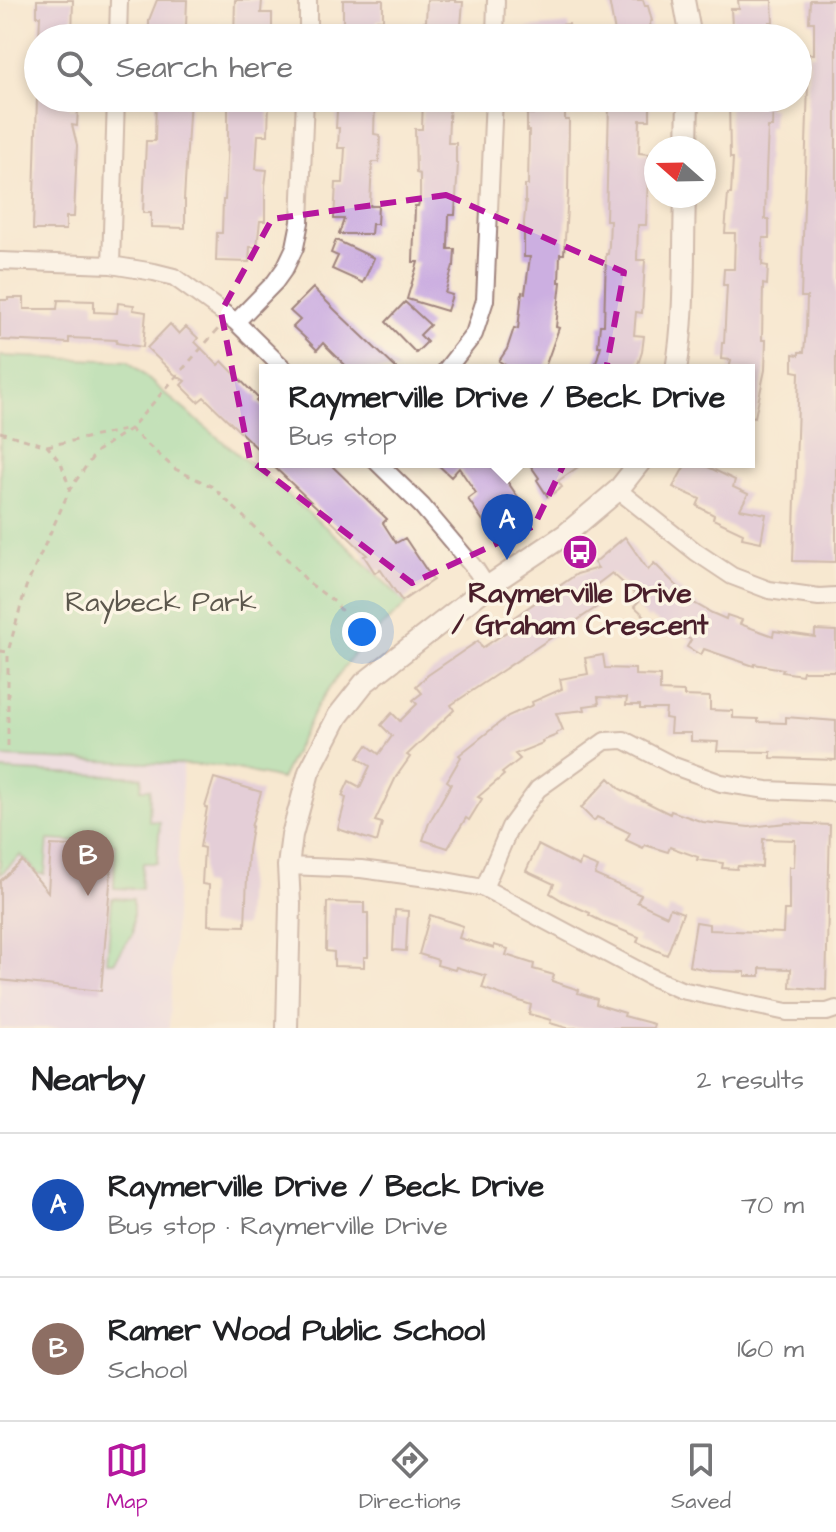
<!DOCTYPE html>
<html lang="en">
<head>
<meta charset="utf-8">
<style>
	body { margin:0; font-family:"Architects Daughter",sans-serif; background:#f6f6f6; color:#202124 }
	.compass { position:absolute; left:644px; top:136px; width:72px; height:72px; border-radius:50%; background:#fff; box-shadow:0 4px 12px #0003; rotate:290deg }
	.you { position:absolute; left:362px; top:632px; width:28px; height:28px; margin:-20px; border:6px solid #fff; border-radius:50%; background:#1a73e8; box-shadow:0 0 0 12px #1a73e833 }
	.badge { display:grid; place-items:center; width:52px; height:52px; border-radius:50%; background:#b5179e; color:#fff; font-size:26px; font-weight:700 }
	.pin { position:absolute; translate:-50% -66px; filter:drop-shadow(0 2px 4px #0008) }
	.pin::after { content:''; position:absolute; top:42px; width:28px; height:24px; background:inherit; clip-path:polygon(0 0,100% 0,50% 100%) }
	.popup { position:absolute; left:259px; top:364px; width:496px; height:104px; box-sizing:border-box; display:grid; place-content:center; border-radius:0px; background:#fff; filter:drop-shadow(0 2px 6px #0005); font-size:26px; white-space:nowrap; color:#757577 }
	.popup b { font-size:30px; color:#202124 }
	.popup::after { content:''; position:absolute; left:50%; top:100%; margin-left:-16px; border:16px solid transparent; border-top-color:#fff }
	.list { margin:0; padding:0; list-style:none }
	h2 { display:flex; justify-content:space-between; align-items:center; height:104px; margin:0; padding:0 32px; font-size:34px }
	h2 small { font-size:26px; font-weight:400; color:#757577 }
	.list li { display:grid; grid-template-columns:52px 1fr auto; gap:24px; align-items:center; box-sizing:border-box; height:144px; padding:0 32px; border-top:2px solid #e0e0e0 }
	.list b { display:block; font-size:30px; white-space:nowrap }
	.list p { margin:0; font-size:26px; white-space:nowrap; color:#757577 }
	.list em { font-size:26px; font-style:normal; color:#757577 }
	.icon { flex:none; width:44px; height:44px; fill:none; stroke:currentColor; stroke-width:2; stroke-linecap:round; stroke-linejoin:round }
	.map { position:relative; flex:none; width:836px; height:1028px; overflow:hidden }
	.search { position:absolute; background:#fff; box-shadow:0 4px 12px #0003; left:24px; right:24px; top:24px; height:88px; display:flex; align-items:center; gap:20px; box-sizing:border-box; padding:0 28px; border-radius:44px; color:#757577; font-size:30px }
	.sheet { height:392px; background:#fff }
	nav { display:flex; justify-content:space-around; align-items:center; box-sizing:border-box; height:112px; border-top:2px solid #e0e0e0; background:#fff; font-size:22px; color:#757577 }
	nav a { display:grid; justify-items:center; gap:4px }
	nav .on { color:#b5179e }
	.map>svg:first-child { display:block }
</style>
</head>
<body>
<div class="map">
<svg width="836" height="1028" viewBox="0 0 836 1028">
	<rect width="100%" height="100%" fill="#fcf5e5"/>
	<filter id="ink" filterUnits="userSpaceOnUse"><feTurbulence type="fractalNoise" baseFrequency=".0125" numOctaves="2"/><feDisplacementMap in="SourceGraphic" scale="16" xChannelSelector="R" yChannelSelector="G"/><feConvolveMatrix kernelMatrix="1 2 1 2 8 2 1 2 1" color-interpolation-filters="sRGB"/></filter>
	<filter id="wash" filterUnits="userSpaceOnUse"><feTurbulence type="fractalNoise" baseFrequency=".006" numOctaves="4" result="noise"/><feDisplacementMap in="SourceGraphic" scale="32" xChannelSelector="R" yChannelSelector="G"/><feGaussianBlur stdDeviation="1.8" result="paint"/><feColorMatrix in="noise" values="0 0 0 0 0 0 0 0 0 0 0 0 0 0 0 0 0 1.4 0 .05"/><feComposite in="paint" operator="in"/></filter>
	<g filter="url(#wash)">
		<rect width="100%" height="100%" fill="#f7e8d0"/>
		<path fill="#e3d3f2" d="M0,757l183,6 -14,265h-169z"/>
		<path fill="#85da9d" stroke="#687c64" stroke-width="2" d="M0,356l128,5 28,25 185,154 66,64 -48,43 -41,57 -37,75 -58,-13 -223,-9z
			M0,770l142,7 -1,12h9l-1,32 11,1 -3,41h-14l-2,26 -27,-1 1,-44 -67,-4 -3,34h-7l-17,-19 -21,20z
			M112,898l21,1v34l-19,29h-7z"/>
		<g id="blocks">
			<path fill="#ccafe1" d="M37,0h36l-1,38h-33l1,-22h-3z
				M157,0h30l-1,26h5l-1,12h-32v-2h-9v-16z
				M235,0h27l-1,13h11v16h-11v9h-27z
				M343,0h40v20h-6v18h-37v-13h3z
				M427,0h29v2h7l-3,36h-42l1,-16h7z
				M609,0h34l2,6h3l4,15 -2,1 2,16h-36z
				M738,0h34l1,22h-4v16h-27v-13l-10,1 -1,-17h8z
				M810,0h26v562l-43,-1 6,-189 -6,-1v-17l6,1v-3h5l2,-23 1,-32h-6l8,-243h5v-32h-5z
				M569,24l2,14h-55l-1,-9z
				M37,98h33v10l8,1 -1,17 -5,-1 5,20 -3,72h-8v13h-33z
				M156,98h34l-6,102h1v28l-34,-1v-14h-8l3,-72h9z
				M228,98l41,1 -1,36h-10l-2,34 11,1 -2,16v35h-5l-3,26h-7l-1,15 -33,-1 1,-28h5l1,-33h2l3,-62z
				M348,98h27l-1,36 6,1 -1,27h-7l-2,44h8l-1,18h-5l-1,10h-32l5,-15h-10l2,-36h7l2,-35h-7l1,-20h-3l1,-17h10z
				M423,98h27l-2,45h8v20h2l-3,52h-6l-1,34h7l-1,17h-1l-8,27 7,2 -5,16 -40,-12 11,-37h-5l2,-56h3l2,-7v-25l-4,-1 -1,-44h7z
				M729,98h39v10h5l-1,19h-4l-2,46 -1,46h4v19h-6l-1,27 6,1 -1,19 -4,-1 -1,56h4l-1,30 -10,47 -6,-1v-46h-20l2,-10 -10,-1 1,-16h2l3,-58h-4l1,-16h10l1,-36h-10l3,-39h3l2,-36h-3z
				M536,100l29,1v19h4l-1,73 -4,61h-4l-1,28h2l-5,45 3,1 -15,42h-42l3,-5 -6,-4 8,-12 7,-21 4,1 4,-37 3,1 5,-36h-6v-35l2,-20h-1v-17h3l1,-54h-2v-17h9z
				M633,103h17v17h-10l-1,33 10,1 -3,71h-8l-1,35h8l-3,53 -6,-1 -2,23 10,1 -2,16 -6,18h-42l7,-24h-3l2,-21h4l2,-71h2l1,-9 1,-25h-4l3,-115h24z
				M336,240l38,18 -11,25 -31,-14 6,-13 -7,-3z
				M313,288l23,23 62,59h-48l-27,-27 -6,7 -13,-13 -11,-10 7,-7 -10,-9z
				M8,298h16v11h33l1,-9 36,1v11l23,1 1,-10 16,2 -1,5 13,2 -3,35 -27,-4 1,-3 -48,-2v5l-69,-3v-40h8z
				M405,302l25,23 -10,10 7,7 -11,11 -30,-31z
				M170,324l9,10 7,-7 12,11 -3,4 23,23 4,-4 36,37 -2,3 9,8v47l-61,-59 -6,5 -17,-17 4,-4 -11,-7 -27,-26z
				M269,462h59l59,57 -4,4 13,20 9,-5 28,42 -31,21 -22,-32 -5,4 -11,-17 3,-1z
				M435,462h59l32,47 -3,2 4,6 -19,13 -7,-10 -13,8 -20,-29 8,-6 -17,-25 -8,9z
				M528,462h57l-27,19 4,6 -14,10 -11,-17 2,-2z
				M687,462h21l-2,4 29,14 -2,7 15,7 -8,15 26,5 -5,28 -19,-4 1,-5 -30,-14 1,-4 -17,-9 3,-7 -27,-12z
				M625,537l23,33 6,-7 40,40 18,10 14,6 1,-4 15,5 -2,4 33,12 1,-5 41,6v-7l21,1v40h-33l-1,4 -20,-3 1,-3 -29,-5v2l-50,-17 -3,6 -14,-8 4,-7 -41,-23 -2,2 -14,-13 7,-7 -29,-26 -25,19 10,15 -146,98 3,5 -47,45 3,2 -14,20 -21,44 7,2 -5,19 -39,-13 8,-31 -4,-2 7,-15 11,6 10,-21 -12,-8 9,-13 12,9 13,-18 -11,-11 11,-12 8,8 17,-17 -4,-4 9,-7 -6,-7 12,-11 50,-34 4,7 29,-19 -4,-7 70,-48 21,-6 -4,-5z
				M603,655l2,13 30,1v6l25,1v15l24,1v4l26,1v13l23,1v7l25,1v3l28,1v-6l50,4v39l-65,-2v-6l-54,-1 1,-9 -27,-1v-8h-21l1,-14 -6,-1 1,-9h-26v-4h-14l1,-7 -29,-1 1,7 -15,2 1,4 -29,3 7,17 -7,3 1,2 -15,6 1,2 -28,11 5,5 -18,14 2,2 -26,22 4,2 -13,21 -3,-2 -18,30 -25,-8 6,-17 22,-39 -4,-3 14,-24 -2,-2 49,-39 25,-11 -1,-3 30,-13 -2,-10 28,-5 -3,-16z
				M214,778l47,14 -10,35h1l-4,24 -3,75 -37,-1 1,-40 -7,-1 2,-36 -4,-1 7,-39 -2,-1z
				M609,778l11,11 50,25 1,-3 32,11 46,5 38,-4 43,2 -4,165 -36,-3 1,-18 -31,-1v8h-15v-4l-33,-1 -23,-5 7,-44 13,2v6l74,3 1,-23h5v-43h5l1,-27 -32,-1 -1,28 -24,-1 -1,3 -15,-1 1,-5 -26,-3 1,-3 -28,-10 -2,5 -23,-7 -2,3 -17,-8 4,-7 -33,-16 -3,4 -13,-13z
				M51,845l62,3 -12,143 -101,-11v-99l22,-20 26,31z
				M538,845l41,21 2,-6 17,7 -3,8 46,20 -4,7 30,14 3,-8 13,5 -16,42 -30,-13 2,-5 -32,-13 -18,-9 1,-2 -27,-12 -13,-8 4,-9 -28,-13z
				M327,902l37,1v10h4v44h-4v10l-30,-1v-14l-8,-1z
				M395,910l13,1 -2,40 -13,-1z
				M430,915l33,11 -4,12 35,10v-3l14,4 -2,6 28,9 -1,5 21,6 -2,6 27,9 -1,3 19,6 -1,5 29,9 -1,3 30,8 -1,4h-86l-17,-5 1,-3 -22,-6 2,-9 -49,-17 4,-12 -30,-9 -1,3 -18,-5 1,-5 -19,-6z"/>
		</g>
	</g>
	<g filter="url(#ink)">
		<use href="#blocks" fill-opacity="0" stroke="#a0847e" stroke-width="2"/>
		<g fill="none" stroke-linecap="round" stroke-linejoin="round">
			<defs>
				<path id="minor" d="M118,38l1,-38
					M308,38v-38
					M495,38l1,-38
					M0,261l111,4 43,7 20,5 62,45 49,48
					M111,265l5,-167
					M236,322l39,-40 10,-14 10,-21 5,-25 5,-124
					M446,370l28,-36 11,-34 9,-202
					M377,462l45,44 54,64 11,17
					M618,490l78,62 36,24 37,14 50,7 17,-1
					M288,866l73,3 74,10 49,9 165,88 32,14 106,22h40l9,-3
					M484,888l26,-61 28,-38 67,-48 19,-1 50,26 47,17 46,7 69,3"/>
				<path id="tertiary" d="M684,0l7,38
					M687,148l1,-50
					M676,370c10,-57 7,-117 9,-174
					M287,1028l3,-124 -2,-38 4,-31 17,-63 29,-56 26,-33 123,-96 79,-53 52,-44 22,-28"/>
			</defs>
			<use href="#minor" stroke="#a0847e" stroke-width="20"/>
			<use href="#tertiary" stroke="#a0847e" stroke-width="24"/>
			<path stroke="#a0847e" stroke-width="3" stroke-dasharray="6 6" stroke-linecap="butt" d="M0,432l47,14 14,17 9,26
				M47,446l83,-17 45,40 38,18 75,73 21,23 27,20 22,33 15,9
				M0,651l8,1 18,-65 44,-98 27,-38 33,-22 89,-101
				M8,746v-94"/>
			<use href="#minor" stroke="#fff" stroke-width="16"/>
			<use href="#tertiary" stroke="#fff" stroke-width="20"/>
		</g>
	</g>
	<path d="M0 0H836V1028H0ZM446,195l178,77 -20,109 -70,145 -122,57 -162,-123 -29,-148 51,-93z" fill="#f7e8d0" fill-opacity=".55" fill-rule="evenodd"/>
	<path fill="none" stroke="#b5179e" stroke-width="6" stroke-dasharray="16 10" stroke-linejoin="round" d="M446,195l178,77 -20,109 -70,145 -122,57 -162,-123 -29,-148 51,-93z"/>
	<defs>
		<symbol id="bus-disc" viewBox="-11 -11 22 22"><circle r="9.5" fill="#b5179e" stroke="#fcf5e5"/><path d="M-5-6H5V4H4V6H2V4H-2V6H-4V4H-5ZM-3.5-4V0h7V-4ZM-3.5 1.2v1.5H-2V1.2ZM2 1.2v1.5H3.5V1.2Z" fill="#fff"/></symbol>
	</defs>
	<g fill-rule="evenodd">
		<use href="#bus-disc" x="560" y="532" width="40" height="40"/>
	</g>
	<g text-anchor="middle" stroke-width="7" stroke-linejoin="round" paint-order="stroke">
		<g font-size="28" font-weight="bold" fill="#4a1f2b" stroke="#fcf5e5">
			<text x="580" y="602">Raymerville Drive<tspan x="580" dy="32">/ Graham Crescent</tspan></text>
		</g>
		<g font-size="28" fill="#5c574d" stroke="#fcf5e5">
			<text x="161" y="611">Raybeck Park</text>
		</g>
	</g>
</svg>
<svg class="compass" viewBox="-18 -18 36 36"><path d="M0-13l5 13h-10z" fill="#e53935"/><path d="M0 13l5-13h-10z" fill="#757577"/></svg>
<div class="you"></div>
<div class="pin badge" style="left:507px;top:560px;background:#1a4fb4">A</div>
<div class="popup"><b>Raymerville Drive / Beck Drive</b>Bus stop</div>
<div class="pin badge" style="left:88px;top:896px;background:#8d6e63">B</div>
<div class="search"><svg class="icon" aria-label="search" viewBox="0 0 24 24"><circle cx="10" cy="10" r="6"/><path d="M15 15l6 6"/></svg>Search here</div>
</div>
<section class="sheet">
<h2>Nearby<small>2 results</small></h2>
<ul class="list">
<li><span class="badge" style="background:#1a4fb4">A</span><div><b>Raymerville Drive / Beck Drive</b><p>Bus stop · Raymerville Drive</p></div><em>70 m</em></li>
<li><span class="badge" style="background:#8d6e63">B</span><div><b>Ramer Wood Public School</b><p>School</p></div><em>160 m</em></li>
</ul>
</section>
<nav>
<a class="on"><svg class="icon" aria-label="map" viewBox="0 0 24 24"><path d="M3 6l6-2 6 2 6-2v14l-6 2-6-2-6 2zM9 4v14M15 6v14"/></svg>Map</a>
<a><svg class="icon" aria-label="directions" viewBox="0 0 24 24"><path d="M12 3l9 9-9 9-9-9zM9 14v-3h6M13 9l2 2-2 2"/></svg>Directions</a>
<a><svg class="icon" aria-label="saved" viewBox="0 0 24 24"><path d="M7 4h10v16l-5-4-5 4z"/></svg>Saved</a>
</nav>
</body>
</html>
